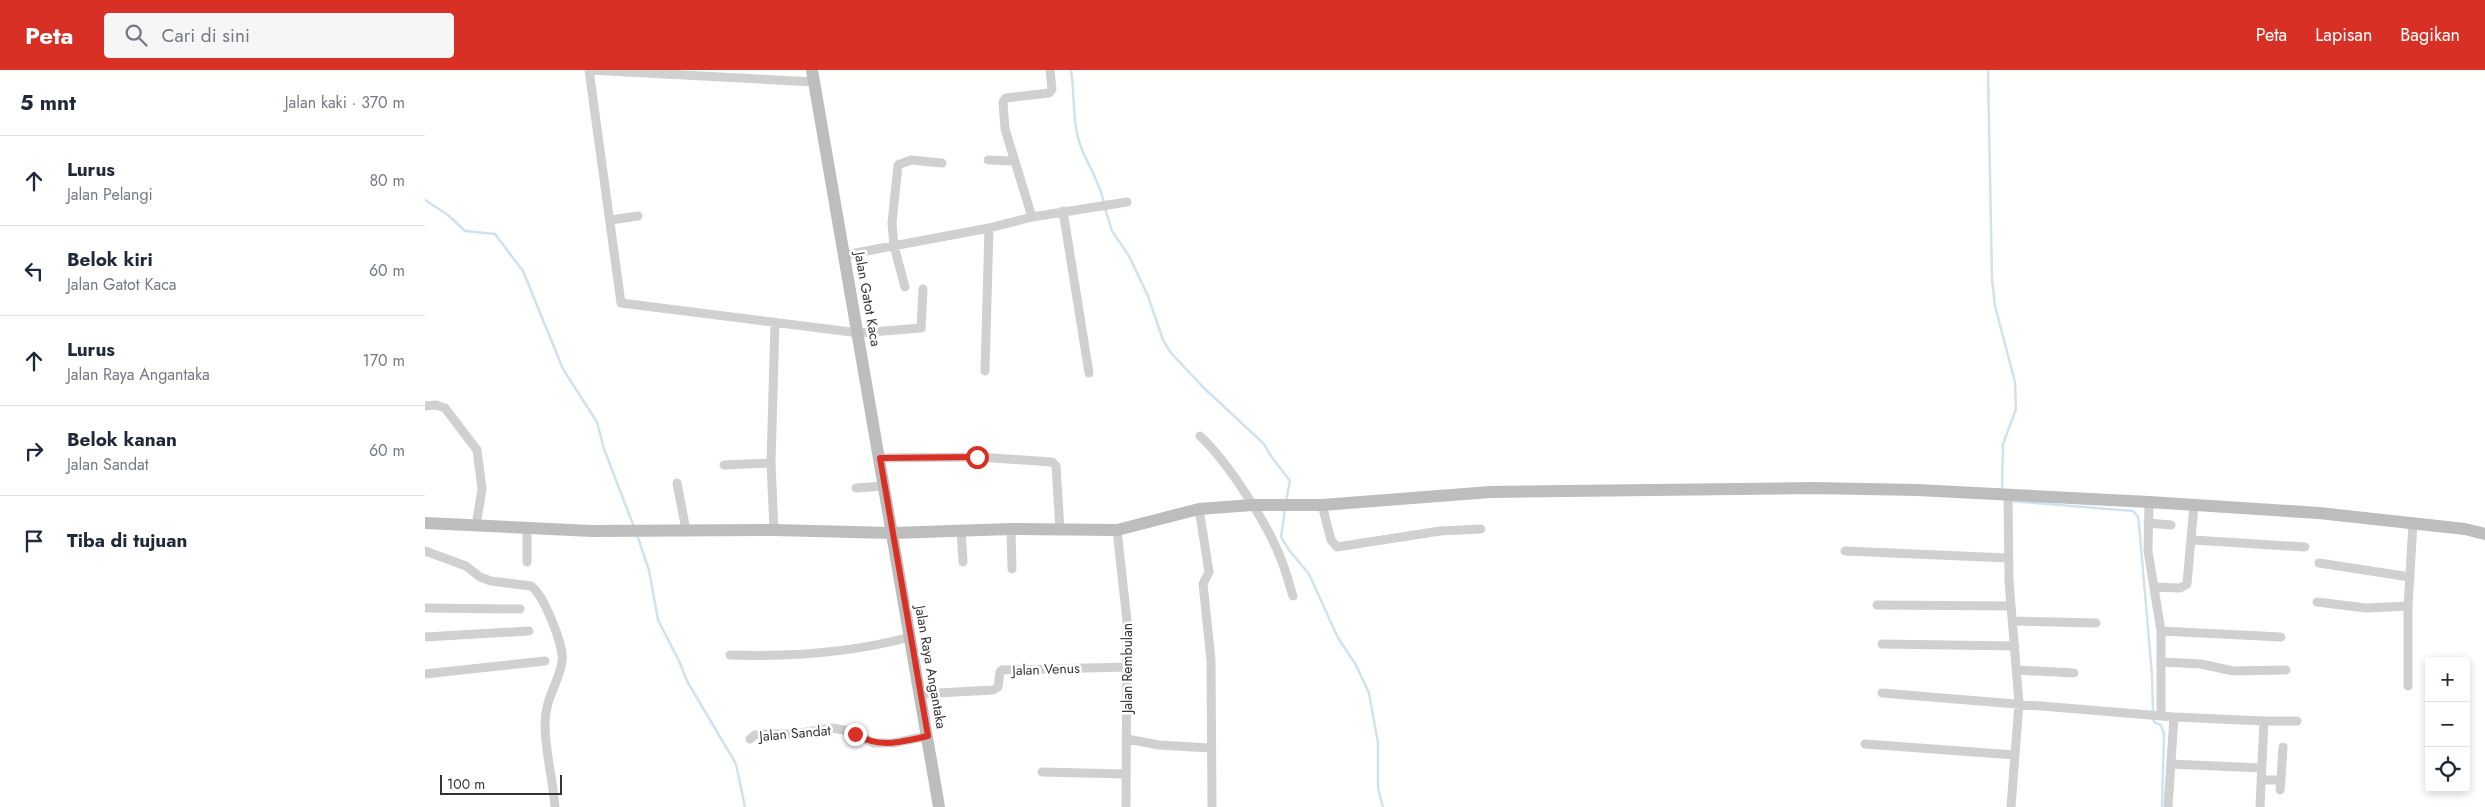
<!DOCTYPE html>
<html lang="id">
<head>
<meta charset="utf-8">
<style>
	body { margin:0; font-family:Jost,sans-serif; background:#f6f6f7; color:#1f2937 }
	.controls { position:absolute; right:15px; bottom:15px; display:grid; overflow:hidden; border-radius:5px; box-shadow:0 2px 8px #0003 }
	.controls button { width:45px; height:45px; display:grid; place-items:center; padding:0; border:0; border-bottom:1px solid #e0e1e3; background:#fff; color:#1f2937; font:25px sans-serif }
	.scale { position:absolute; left:15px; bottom:12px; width:122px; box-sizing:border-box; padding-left:5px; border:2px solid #333; border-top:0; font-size:14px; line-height:18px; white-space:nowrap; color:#333; -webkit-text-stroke:4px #fff; paint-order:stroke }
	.stop { position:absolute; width:15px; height:15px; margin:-11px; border:4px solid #d93025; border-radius:50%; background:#fff }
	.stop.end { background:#d93025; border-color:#fff; box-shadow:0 1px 5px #0008 }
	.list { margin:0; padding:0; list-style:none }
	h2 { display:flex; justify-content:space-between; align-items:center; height:65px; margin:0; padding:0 20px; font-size:21px }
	h2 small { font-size:16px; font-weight:400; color:#747a83 }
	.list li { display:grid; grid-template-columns:32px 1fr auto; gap:15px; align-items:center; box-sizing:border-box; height:90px; padding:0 20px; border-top:1px solid #e0e1e3 }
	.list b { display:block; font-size:19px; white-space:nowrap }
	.list p { margin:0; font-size:16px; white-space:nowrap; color:#747a83 }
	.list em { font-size:16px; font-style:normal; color:#747a83 }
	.icon { flex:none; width:28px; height:28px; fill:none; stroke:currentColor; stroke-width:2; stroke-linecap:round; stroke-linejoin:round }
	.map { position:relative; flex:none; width:2060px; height:737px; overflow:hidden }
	header { display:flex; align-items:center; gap:30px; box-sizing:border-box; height:70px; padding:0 25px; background:#d93025; color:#fff }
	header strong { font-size:24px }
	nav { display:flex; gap:28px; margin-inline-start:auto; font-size:18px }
	.search { width:350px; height:45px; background:#f6f6f7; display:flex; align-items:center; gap:12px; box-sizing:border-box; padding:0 18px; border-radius:5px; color:#747a83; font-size:19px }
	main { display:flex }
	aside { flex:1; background:#fff }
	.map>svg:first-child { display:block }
</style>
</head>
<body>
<header>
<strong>Peta</strong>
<div class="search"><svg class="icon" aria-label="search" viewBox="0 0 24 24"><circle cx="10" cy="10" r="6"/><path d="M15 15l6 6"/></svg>Cari di sini</div>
<nav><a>Peta</a><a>Lapisan</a><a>Bagikan</a></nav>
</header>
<main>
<aside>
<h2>5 mnt<small>Jalan kaki · 370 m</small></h2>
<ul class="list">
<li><svg class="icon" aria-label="ahead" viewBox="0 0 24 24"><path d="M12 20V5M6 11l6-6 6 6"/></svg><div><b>Lurus</b><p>Jalan Pelangi</p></div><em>80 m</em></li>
<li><svg class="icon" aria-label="left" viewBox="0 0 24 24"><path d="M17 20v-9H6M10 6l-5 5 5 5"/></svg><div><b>Belok kiri</b><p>Jalan Gatot Kaca</p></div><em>60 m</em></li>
<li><svg class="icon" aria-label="ahead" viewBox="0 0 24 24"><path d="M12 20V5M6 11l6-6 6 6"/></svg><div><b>Lurus</b><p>Jalan Raya Angantaka</p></div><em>170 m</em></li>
<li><svg class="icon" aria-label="right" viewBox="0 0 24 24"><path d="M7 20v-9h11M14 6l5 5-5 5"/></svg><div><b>Belok kanan</b><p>Jalan Sandat</p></div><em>60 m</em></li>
<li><svg class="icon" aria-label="arrive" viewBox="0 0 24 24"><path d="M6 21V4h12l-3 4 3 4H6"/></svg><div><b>Tiba di tujuan</b></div></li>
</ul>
</aside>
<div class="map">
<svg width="2060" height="737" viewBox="0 0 2060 737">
	<rect width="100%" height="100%" fill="#fff"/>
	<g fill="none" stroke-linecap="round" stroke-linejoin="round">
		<path stroke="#cfe2ee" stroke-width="2.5" d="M646,0c4,24 1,51 9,74 7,21 20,37 24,59
			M1563,0l4,209 3,27 20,76 1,27 -13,35 -1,46
			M0,130l23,15 17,16 30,3 28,37 40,98 34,53 7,27 30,78
			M680,138l7,23 17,25 19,40 15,44 8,13 33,35 60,56 7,12 19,25 -4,20
			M1585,431l123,10 5,6 1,7 13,151 1,37
			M860,439l-4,28 8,13 20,24 29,64 18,27 13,28 9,50v45l5,19
			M212,465l12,35 9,50 22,43 7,18 49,83 9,43
			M1728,648l1,4 7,3 3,9 -2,73"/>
		<path stroke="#d0d0d0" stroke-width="9" d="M164,0l32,233 238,30 62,-5 2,-39
			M164,0l225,12
			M563,90l26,1
			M638,141l26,162
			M607,147l-27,-88 -2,-27 3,-4 43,-5 3,-4 -2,-19
			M186,150l27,-4
			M420,185l144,-27 43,-11 95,-15
			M480,217l-11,-41 -2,-23 6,-58 13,-5 31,3
			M560,301l4,-143
			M0,336l11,-1 9,3 32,42 5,39 -6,37
			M775,366c28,26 67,87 81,123 5,12 8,25 12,37
			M455,388l98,-1 74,5 4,4 4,64
			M299,395l47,-2
			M252,413l9,47
			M431,418l28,-2
			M1583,426l1,85 10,122 -8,104
			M1724,432l-1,49 13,80v85
			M897,435l9,35 6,7 103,-16 41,-2
			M774,439l10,63 -6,12 8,76 1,147
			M1723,453l23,2
			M102,458v34
			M586,459l1,40
			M349,460l-3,-67 4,-141
			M536,460l2,32
			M692,460l10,91 -1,186
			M1768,470l112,7
			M0,481l41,15 14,11 11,4 40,5c13,9 34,62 31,76 -4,23 -17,36 -17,62 0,28 8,55 10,83
			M1420,481l163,7
			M1894,493l91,14
			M1729,517l26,1 7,-4 7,-79
			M1892,532l49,6 42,-2
			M1452,535l134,1
			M0,538l95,1
			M1588,551l83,2
			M1736,561l120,6
			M0,567l104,-6
			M1457,574l133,2
			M305,585c62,2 121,-2 180,-18
			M1737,592l39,2 32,7 53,-1
			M1592,600l57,3
			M0,604l120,-13
			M1983,616v-80l5,-83
			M1457,623l292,24 90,4 -4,86
			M495,624l73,-4 5,-3 2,-15 2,-2 126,-3
			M1839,651h33
			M325,669l5,-4 9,-1h30l38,-6 12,2 30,13h19l35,-7
			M702,669l32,6 51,3
			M1440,674l150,11
			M1746,694l90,4
			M617,702l84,2
			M1836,710h20l-1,10
			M1856,710l2,-33
			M1743,737l6,-90"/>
		<path stroke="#bdbdbd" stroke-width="12" d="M387,0l127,737
			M0,453l167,8 182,-1 118,3 119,-4 106,1 82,-21 53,-4h70l168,-13 324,-4 103,2 232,12 170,11 146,16 20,5"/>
	</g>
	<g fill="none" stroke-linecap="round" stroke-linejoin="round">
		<path stroke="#d93025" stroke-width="6" d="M430,664c25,15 45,8 73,2l-48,-278 97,-1"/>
	</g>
	<g text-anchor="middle" stroke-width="5" stroke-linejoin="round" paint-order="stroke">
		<g font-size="14" fill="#333" stroke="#fff">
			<text transform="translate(443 229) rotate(80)" y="5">Jalan Gatot Kaca</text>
			<text transform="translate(506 597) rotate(80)" y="5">Jalan Raya Angantaka</text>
			<text transform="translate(702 598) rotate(-90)" y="5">Jalan Rembulan</text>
			<text transform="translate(621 599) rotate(-2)" y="5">Jalan Venus</text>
			<text transform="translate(370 663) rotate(-5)" y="5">Jalan Sandat</text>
		</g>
	</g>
</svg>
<div class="controls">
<button>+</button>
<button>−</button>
<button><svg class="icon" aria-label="locate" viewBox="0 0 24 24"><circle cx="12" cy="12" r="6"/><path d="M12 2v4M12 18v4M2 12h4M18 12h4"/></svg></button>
</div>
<div class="scale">100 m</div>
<div class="stop" style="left:552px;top:387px"></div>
<div class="stop end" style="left:430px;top:664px"></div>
</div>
</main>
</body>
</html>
